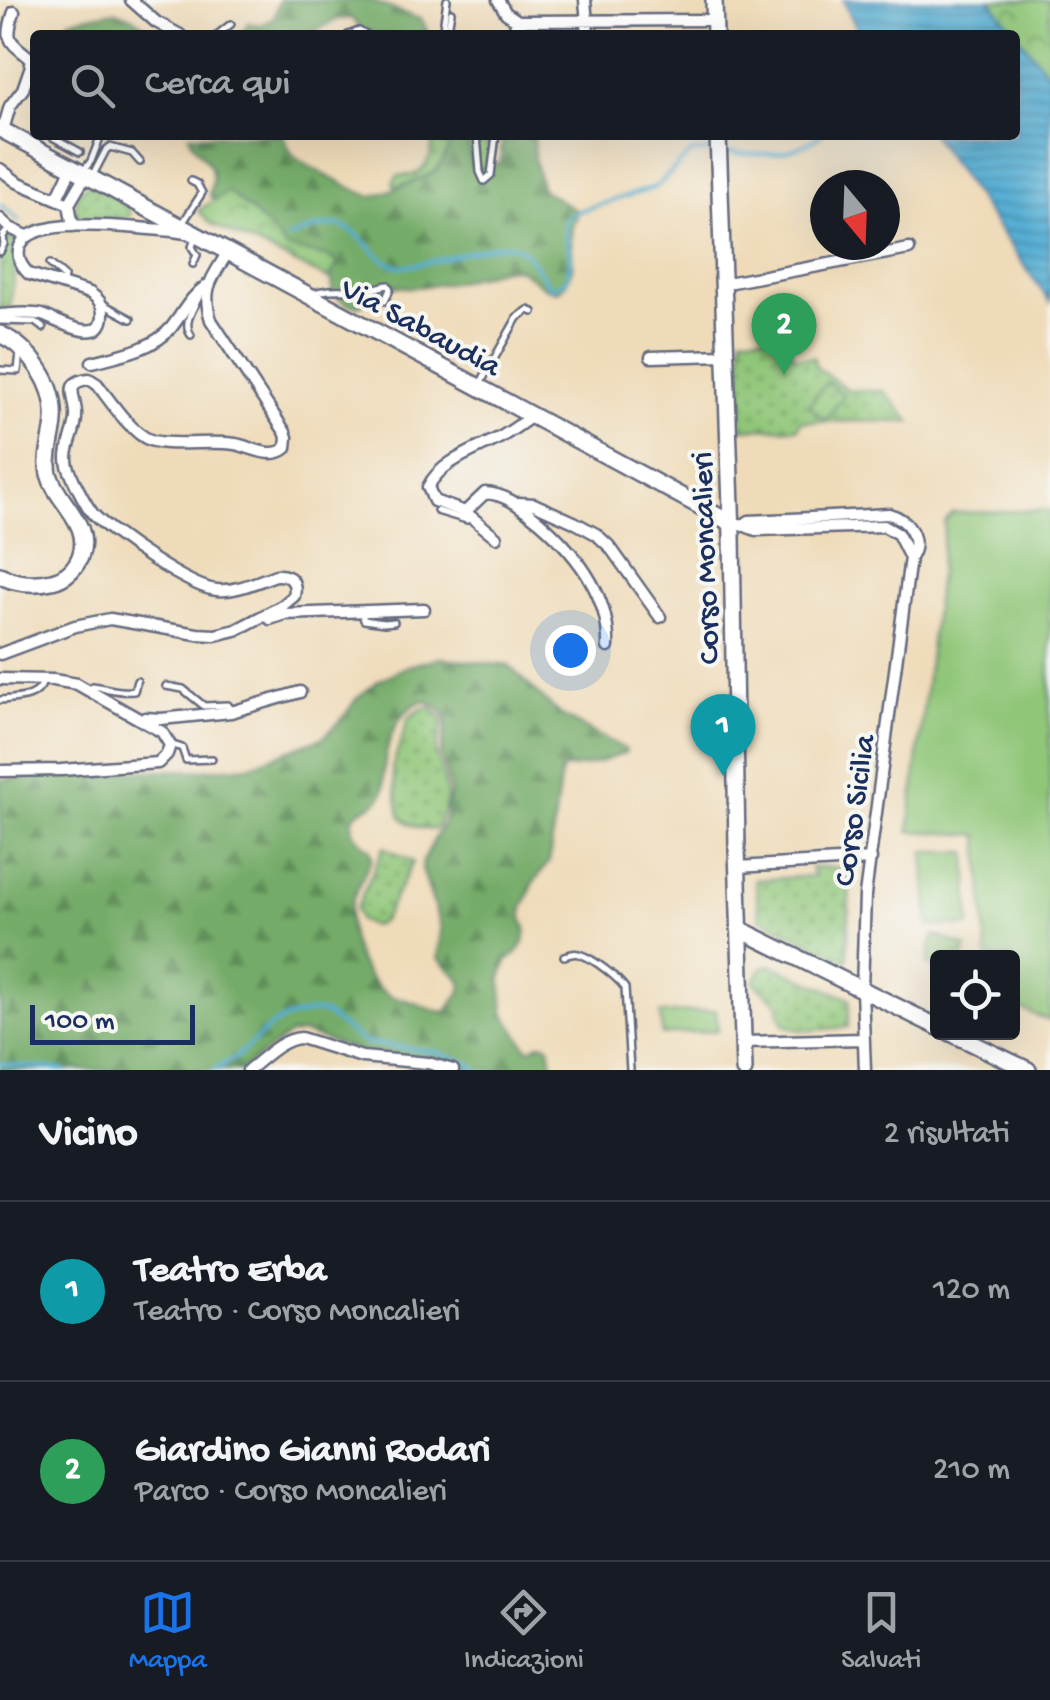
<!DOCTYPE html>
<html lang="it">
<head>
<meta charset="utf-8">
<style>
	body { margin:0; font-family:"Gochi Hand",sans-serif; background:#242831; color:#f1f3f6 }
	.controls { position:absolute; right:30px; bottom:30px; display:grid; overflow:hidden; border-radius:10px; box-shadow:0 10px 40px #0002 }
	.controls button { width:90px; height:90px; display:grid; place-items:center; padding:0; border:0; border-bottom:2px solid #363941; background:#171b24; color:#f1f3f6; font:50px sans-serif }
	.compass { position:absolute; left:810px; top:170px; width:90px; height:90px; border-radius:50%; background:#171b24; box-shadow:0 10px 40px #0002; rotate:161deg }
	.scale { position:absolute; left:30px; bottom:25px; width:165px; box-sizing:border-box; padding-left:10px; border:5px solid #1b2f5e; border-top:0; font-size:28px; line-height:35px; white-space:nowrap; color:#1b2f5e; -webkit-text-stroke:8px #f6f6f2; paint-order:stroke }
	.you { position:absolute; left:570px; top:650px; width:35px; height:35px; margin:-25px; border:8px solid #fff; border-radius:50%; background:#1a73e8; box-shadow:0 0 0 15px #1a73e833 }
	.badge { display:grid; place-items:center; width:65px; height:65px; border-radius:50%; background:#1a73e8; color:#fff; font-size:32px; font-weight:700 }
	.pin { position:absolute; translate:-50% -82px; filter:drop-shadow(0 2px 5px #0008) }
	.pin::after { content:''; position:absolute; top:52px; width:35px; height:30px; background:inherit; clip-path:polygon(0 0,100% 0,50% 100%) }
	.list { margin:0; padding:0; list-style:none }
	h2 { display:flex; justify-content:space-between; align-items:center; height:130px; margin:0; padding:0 40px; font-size:42px }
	h2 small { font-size:32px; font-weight:400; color:#9ea1a6 }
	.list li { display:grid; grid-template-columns:65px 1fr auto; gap:30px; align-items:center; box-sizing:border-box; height:180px; padding:0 40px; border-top:2px solid #363941 }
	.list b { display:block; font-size:38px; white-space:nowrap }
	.list p { margin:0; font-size:32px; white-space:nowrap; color:#9ea1a6 }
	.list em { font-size:32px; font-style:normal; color:#9ea1a6 }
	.icon { flex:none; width:55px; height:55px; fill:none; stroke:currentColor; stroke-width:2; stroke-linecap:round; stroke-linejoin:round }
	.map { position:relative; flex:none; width:1050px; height:1070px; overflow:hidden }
	.search { position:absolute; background:#171b24; box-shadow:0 10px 40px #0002; left:30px; right:30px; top:30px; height:110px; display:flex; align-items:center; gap:25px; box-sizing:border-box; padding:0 35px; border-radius:10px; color:#9ea1a6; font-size:38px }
	.sheet { height:490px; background:#171b24 }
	nav { display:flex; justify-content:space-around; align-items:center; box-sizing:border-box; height:140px; border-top:2px solid #363941; background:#171b24; font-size:28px; color:#9ea1a6 }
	nav a { display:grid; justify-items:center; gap:5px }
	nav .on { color:#1a73e8 }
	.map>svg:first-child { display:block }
</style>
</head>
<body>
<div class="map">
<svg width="1050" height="1070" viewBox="0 0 1050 1070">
	<defs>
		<pattern id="grass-dots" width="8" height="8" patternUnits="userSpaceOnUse" patternTransform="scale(2.5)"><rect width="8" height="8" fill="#90c678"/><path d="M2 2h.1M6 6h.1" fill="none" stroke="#75a166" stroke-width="1.8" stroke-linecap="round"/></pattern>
		<pattern id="forest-firs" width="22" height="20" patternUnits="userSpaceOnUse" patternTransform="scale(2.5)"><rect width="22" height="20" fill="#74ab68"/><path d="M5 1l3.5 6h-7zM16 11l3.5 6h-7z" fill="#5e8c59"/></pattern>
		<pattern id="park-crowns" width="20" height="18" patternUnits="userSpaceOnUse" patternTransform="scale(2.5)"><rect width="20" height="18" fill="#90c678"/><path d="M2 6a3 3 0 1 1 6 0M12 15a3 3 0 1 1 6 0" fill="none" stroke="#75a166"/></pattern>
		<pattern id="water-rules" width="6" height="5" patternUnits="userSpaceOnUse" patternTransform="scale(2.5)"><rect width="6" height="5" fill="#55aed3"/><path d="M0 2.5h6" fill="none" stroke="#468eae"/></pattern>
	</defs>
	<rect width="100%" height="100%" fill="#f6f6f2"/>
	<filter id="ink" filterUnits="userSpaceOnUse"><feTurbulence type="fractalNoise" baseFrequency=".01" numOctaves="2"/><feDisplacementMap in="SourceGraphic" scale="20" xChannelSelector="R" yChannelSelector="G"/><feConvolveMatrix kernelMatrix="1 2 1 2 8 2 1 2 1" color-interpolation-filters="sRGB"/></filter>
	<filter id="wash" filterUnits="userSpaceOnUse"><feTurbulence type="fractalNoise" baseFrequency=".0048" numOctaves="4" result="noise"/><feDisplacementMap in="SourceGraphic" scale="40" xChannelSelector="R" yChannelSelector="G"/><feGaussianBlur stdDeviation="2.25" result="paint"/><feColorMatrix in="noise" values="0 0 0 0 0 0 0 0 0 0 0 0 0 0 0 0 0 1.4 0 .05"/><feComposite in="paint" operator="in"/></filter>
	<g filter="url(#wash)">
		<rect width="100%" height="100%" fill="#efdbb9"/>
		<path fill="url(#grass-dots)" stroke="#567a6b" stroke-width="2.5" d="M425,135h65l-3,53 -81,-4 -10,3 -3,-4 4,-7c5,-1 10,0 15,-1 14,-3 19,-20 21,-32z
			M90,184l39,22 1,10 -8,4 -44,-4c-7,-13 -1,-26 12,-32z
			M13,236c7,21 -1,50 -3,73h-10v-55l8,-16z
			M779,335l16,22h19l1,9 33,24 36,1 27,31 -110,-1 -3,7 -57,1 1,-93z
			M423,708h9l11,11 -7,32 11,41v11l-11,26c-12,2 -29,-4 -36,-14l-8,-47 17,-51z
			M384,847l29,15 -29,56 -5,6 -7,2 -12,-5 -4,-12z
			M848,867l2,14 -3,80 -87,-43 -5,-38 59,-4 -3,-8z
			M771,965l79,34 -2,28 -45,4 -18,-6 -6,-11v-10l-25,-22 7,-14z"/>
		<path fill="url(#forest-firs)" stroke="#486d63" stroke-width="2.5" fill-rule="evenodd" d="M279,0h90l53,20 5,11 -2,4h-63l-3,-9 -8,-8 -13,1 -30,16h-67l7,-12 13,2 13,-7z
			M115,11l19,7 21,17h-96l11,-15z
			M189,135h94c3,6 6,16 11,21 6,7 69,39 77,40 7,0 61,-21 65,-26 8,-8 11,-18 15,-28l14,-4 4,10 2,18 12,3 18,-7 1,-27h32v24l8,30 33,21 1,7c-15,26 11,50 -18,74 -20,-1 -30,-24 -48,-23 -10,0 -22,5 -31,8 -28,7 -58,14 -87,10l-33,20 -12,-2 -15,-10v-15l-51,-24 -63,-57h-7l-2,-4c12,-33 -11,-34 -20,-59z
			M439,658l70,8 51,49 65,34 1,3c-20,8 -39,16 -61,16l-4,3 -12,91 -15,20 -11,26 -1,10 4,10 -2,15 -8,11 -9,7 -6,16 3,36 24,36c9,-2 12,-10 21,-3l4,24h-89l-14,-6 -21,-5 -71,-8 -55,-18 -14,2 -48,35h-241v-290l85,-8 119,-2 45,-4 75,-29 19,-19 13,-19 22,-18 30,-15zM422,701c11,2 19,7 25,17l-6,37 10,38 -6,26 -22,42 -1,8 19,59 -3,30 21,20 3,7 -2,8 -13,18c-14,2 -24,-6 -38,-10 -7,-3 -15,-2 -22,-7 -25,-15 -41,-55 -37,-84 3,-18 15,-36 22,-52l-2,-9c-9,-7 -18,-13 -18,-25 0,-19 25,-12 31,-32 2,-7 0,-16 1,-24 3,-27 12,-56 38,-67z"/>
		<path fill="url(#park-crowns)" stroke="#567a6b" stroke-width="2.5" d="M990,0h60v76z
			M228,192c20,17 42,34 57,56l49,10 3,6 -8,15 -118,-55 -13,-14z
			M827,382l17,13 -19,26 -16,-16z
			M934,935l33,12 -3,10 -26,1 -1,9 -10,-3z"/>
		<path fill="#90c678" stroke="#567a6b" stroke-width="2.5" d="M1050,510v511l-37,-15 -1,-48 -25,-1 -8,-122 -70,-4 36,-309 8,-9z
			M924,852h43l3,74h-41z
			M716,1010l2,20 -56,5 -2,-21z"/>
		<path fill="url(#water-rules)" stroke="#386e98" stroke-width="2.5" d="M843,0h147l60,76v226l-118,-167h83v-100h-155z"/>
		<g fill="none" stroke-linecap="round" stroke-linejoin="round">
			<path stroke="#55aed3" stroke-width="4" d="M723,152c36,4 68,5 98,-17
				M0,205l19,15
				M288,238c15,-5 36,-15 52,-12 27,6 35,41 64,40 28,0 94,-28 113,-19 16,8 22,29 35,41l15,-8 4,-23 -6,-25 1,-14 13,-7 77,-24 36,-35 22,-1
				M0,1064l64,6
				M214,1070l21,-12 35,-31 14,-8 27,-7 13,1 39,29 72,10 30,10 12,8"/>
		</g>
	</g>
	<g filter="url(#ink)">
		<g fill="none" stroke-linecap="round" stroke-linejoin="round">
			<defs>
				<path id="lane" d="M217,35l14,-11
					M348,35l11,-4 7,4
					M442,35l5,-35
					M447,35l4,-23
					M49,135l31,17
					M477,135l3,37 4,9 7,-6 5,-40
					M84,170l7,-9 10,-26
					M93,175l13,-25 4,-3 22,6 8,9
					M182,224l20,-31 -5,-9 -6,-3
					M0,252l4,-8 -1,-8 7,-8
					M50,264l14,12 -1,6
					M193,264l4,-9 -5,-8 3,-9
					M311,294c20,-8 40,-2 60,-5 6,-1 11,-3 17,-4l2,4 -5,12
					M103,304l28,15
					M0,321l35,1 8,6
					M191,335c-9,-12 3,-27 8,-38
					M0,370l18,1 2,-19
					M480,384l37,-66 11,-8 5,2
					M437,511l30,9 5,-1
					M361,611l3,9 20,3 10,-1
					M166,686l17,3 21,17 24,-1 3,4
					M90,691l3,-5c15,2 27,7 41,5l3,-10
					M0,700c16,-2 37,0 43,-18
					M173,745l9,3 4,12 26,-1
					M564,956c8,-2 11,-4 18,-1 13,5 35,22 43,33l5,82"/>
				<path id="street" d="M131,0l25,22 24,13
					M498,0l8,13 12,8 196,-1
					M585,0l3,35
					M511,35l7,-14
					M3,130l7,-24 13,-17 8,-23v-7c-21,-18 -27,-17 -17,-47
					M0,169l17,13 52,22
					M57,198l15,-31
					M0,219l10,9 17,8
					M73,226l-4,-22 17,-29
					M722,284l187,-35
					M0,315c14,-1 28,-3 42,0 13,4 62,34 61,-2 0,-10 -6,-15 -13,-20l-61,-19c-8,-8 -13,-16 -9,-28 13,-33 123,-17 153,-15l13,2
					M651,357l74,-2
					M92,362c27,-7 60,-12 79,-34 12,-15 19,-31 35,-42
					M518,503l16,1 40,18 22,12 14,13 50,70
					M465,512l20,-19c22,1 37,15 54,28 37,32 71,75 69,126
					M740,524l16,6 128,-4 14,8 12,24
					M745,524l4,-3 140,-7c19,5 33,25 21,44l-45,337 -3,95 3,80
					M496,537l-31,-25 -31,-11 -6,-14c13,-26 46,-36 71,-49 11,-6 22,-14 33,-22
					M270,619l15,-5 139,-5
					M0,654l75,-28 35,-7 87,15 18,1 21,-5 46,-24 12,-10c3,-14 -3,-22 -18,-21 -18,6 -40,17 -59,15 -25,-1 -107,-57 -124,-76 -8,-10 -21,-36 -25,-48 -5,-17 10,-35 8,-53 -1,-18 -13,-31 13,-34l8,5c12,15 34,49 53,56 19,7 62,0 85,4 17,3 36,16 51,4l1,-11 -2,-5 -74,-112c-10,-32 1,-42 17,-68
					M0,679l53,1 24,4 85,48 8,13 -3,9 -9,9 -97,7 -61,1
					M145,718l16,1 70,-7 69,-20
					M738,867l133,-8
					M743,1042l120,-3
					M248,1070c16,-12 33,-31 53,-32l61,19 66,6 25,7"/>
				<path id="secondary" d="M714,0l1,35
					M0,129l731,394
					M718,135l14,400 5,314 7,221
					M0,334c31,15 57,51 54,87 -1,17 -9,36 -5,53 8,30 44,49 31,83 -5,12 -15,21 -28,24 -17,4 -38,3 -52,-6
					M739,929l199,98
					M949,1032l79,38"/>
			</defs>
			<use href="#lane" stroke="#656b7e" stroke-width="10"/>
			<use href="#street" stroke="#656b7e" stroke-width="15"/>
			<use href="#secondary" stroke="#656b7e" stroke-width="20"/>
			<use href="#lane" stroke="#fff" stroke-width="5"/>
			<use href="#street" stroke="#fff" stroke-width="10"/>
			<use href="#secondary" stroke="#fff" stroke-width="15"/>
		</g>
	</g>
	<g text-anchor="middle" stroke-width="8" stroke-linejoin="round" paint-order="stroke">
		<g font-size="32" fill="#1b2f5e" stroke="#f6f6f2">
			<text transform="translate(422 325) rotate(28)" y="11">Via Sabaudia</text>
			<text transform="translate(703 558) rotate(-92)" y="11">Corso Moncalieri</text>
			<text transform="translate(852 810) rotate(-82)" y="11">Corso Sicilia</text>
		</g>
	</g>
</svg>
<div class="controls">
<button><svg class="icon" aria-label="locate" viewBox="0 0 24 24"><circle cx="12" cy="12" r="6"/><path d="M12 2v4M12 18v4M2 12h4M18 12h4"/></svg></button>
</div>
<svg class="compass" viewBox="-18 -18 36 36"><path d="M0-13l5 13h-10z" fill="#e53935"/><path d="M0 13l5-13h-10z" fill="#9ea1a6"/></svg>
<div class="scale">100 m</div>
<div class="you"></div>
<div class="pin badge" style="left:723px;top:776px;background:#0f9aa8">1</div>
<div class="pin badge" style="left:784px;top:375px;background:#2e9e5b">2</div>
<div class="search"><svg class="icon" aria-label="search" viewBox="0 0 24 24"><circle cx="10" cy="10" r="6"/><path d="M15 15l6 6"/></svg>Cerca qui</div>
</div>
<section class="sheet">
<h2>Vicino<small>2 risultati</small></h2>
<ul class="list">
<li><span class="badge" style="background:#0f9aa8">1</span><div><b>Teatro Erba</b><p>Teatro · Corso Moncalieri</p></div><em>120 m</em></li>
<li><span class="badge" style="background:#2e9e5b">2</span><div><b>Giardino Gianni Rodari</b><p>Parco · Corso Moncalieri</p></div><em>210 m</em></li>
</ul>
</section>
<nav>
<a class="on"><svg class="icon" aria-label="map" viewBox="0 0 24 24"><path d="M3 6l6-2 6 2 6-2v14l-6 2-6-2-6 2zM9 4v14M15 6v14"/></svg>Mappa</a>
<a><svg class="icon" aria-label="directions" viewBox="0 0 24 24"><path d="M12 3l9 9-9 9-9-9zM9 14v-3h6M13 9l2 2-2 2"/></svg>Indicazioni</a>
<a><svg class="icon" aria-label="saved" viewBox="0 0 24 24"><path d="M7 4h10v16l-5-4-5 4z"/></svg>Salvati</a>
</nav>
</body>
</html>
